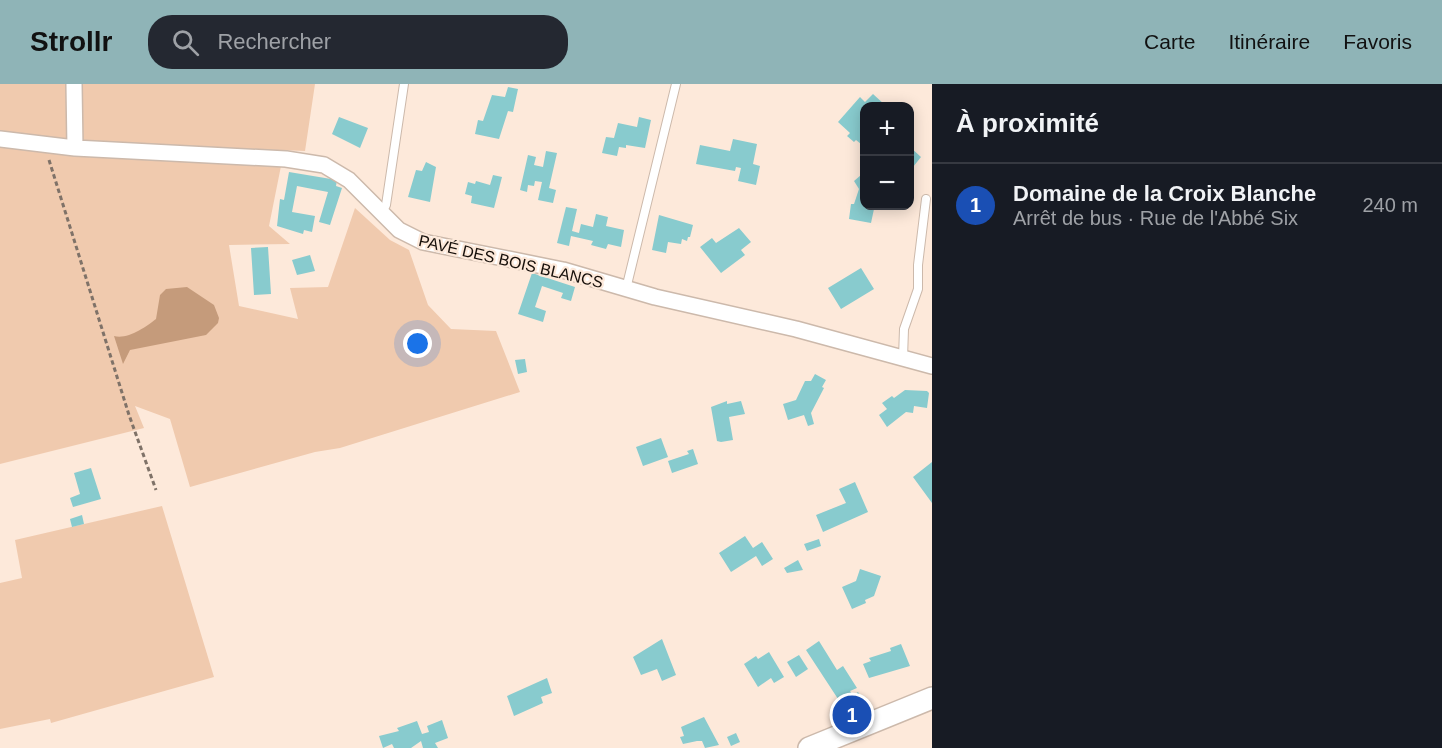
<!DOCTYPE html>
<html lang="fr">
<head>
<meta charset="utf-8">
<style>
	body { margin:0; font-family:Arial,sans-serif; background:#242831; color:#f1f3f6 }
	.controls { position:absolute; right:18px; top:18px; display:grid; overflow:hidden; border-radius:12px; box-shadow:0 3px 15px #0003 }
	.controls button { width:54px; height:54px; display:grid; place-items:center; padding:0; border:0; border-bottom:2px solid #363941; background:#171b24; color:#f1f3f6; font:30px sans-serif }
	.you { position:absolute; left:418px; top:260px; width:21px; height:21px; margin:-15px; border:4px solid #fff; border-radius:50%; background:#1a73e8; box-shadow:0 0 0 9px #1a73e833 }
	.badge { display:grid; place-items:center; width:39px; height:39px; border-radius:50%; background:#8fb4b7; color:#fff; font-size:20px; font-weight:700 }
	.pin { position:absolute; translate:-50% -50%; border:3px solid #fff; box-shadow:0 2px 6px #0006 }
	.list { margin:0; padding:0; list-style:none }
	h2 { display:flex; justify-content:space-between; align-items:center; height:78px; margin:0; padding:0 24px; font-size:26px }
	h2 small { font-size:20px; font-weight:400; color:#9ea1a6 }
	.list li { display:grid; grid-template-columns:39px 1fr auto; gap:18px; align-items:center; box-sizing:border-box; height:84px; padding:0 24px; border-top:2px solid #363941 }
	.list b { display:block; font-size:22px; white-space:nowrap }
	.list p { margin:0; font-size:20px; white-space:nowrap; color:#9ea1a6 }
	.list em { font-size:20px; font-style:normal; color:#9ea1a6 }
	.icon { flex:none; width:33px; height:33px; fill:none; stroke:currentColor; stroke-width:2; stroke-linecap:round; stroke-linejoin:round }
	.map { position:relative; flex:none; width:932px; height:664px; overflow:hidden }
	header { display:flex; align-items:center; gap:36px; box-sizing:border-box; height:84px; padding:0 30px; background:#8fb4b7; color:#111 }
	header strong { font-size:28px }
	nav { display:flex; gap:33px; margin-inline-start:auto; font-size:21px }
	.search { width:420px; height:54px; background:#242831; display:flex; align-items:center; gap:15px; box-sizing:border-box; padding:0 21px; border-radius:24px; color:#9ea1a6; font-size:22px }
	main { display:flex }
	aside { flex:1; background:#171b24 }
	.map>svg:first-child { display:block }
</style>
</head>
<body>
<header>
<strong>Strollr</strong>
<div class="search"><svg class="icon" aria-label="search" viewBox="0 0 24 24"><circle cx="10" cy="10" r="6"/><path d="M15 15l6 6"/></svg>Rechercher</div>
<nav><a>Carte</a><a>Itinéraire</a><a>Favoris</a></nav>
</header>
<main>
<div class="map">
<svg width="932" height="664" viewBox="0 0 932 664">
	<rect width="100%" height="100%" fill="#fde9da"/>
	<path fill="#f0caae" d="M0,0h315l-10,67 -24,-1v16l-12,60 21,18 -61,1 10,61 59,13 -8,-31 38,-1 27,-79 35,32 19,10 19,55 23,24 45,2 24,61 -180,56 -25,4 -125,35 -20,-68 -35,-13 9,22 -144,36z
		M162,422l52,171 -163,46 -1,-4 -50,10v-146l22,-5 -7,-38z"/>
	<path fill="#c59b7b" d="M187,203l27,18 5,13 -1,5 -12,12 -76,15 -7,14 -9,-28c13,4 32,-9 42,-17l4,-24 6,-6z"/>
	<path fill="#88cbce" d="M508,3l10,2 -5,23 -5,-1 -9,28 -24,-5 3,-14 5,1 9,-26 13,2z
		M873,10l12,11 -21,1v18l-2,3 2,2v11l-3,4 -5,-4 -2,2 -7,-6 3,-3 -12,-11 22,-25 5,5z
		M339,33l29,11 -8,20 -28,-14z
		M639,33l12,3 -6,28 -19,-3v3l-7,-1 -2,9 -15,-3 4,-16 8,1 4,-15 19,4z
		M733,55l24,5 -4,20 7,2 -4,19 -18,-4 3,-13 -5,-1 -1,4 -39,-7 4,-19 30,6z
		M910,63l11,10 -8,10 -3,-3z
		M546,67l11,2 -8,35 7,2 -3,13 -15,-3 4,-18 -7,-1 -1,5 -6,-1 -1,7 -7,-2 8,-35 8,2 -2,8 9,2z
		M426,78l10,5 -6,35 -22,-5 8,-27 6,1z
		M289,88l48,8 -1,6 6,2 -12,37 -11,-3 9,-30 -31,-6 -5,26 23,4 -3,16 -8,-2 -1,4 -26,-8 3,-27 4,1z
		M493,91l9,2 -8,31 -23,-5 1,-7 -7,-2 3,-12 7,2 1,-3 14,4z
		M861,91h3v31l10,3 -3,14 -22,-4 2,-15h3l5,-15 -5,-8z
		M566,123l11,2 -5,22 7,2 2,-9 12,3 3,-13 12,3 -2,9 18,4 -3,17 -13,-3 -2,5 -15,-4 2,-4 -22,-5 -2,10 -12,-3z
		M659,131l34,10 -3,12h-2l-1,4 -5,-2 -1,5 -13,-2 -2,11 -14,-3z
		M739,144l12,14 -10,8 4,5 -24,18 -21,-26 12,-9 4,5z
		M268,163l3,47 -17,1 -3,-47z
		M310,171l5,16 -18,4 -5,-15z
		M861,184l13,21 -33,20 -13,-21z
		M532,189l43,14 -4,14 -10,-3 2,-5 -21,-7 -7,21 11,4 -3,11 -25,-8z
		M525,275l2,13 -9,2 -3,-14z
		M815,290l11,6 -4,7 2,1 -13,25 3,11 -6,2 -4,-11 -16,5 -5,-16 13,-4 9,-19h6z
		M905,306l22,1 2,2 -2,15 -13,-2 -1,7 -7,-1 -19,15 -8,-12 8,-6 -5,-6 10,-7 2,2z
		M727,317v3l14,-3 4,13 -16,3 4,23 -12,2 -4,-1 -6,-34z
		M661,354l7,19 -25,9 -7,-19z
		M693,365l5,15 -26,9 -4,-12 21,-7 -2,-3z
		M932,378v41l-19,-26z
		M91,384l10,31 -28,8 -3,-9 10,-4 -6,-21z
		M855,398l13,30 -45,20 -7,-17 30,-12 -7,-14z
		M82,431l2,9 -12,3 -2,-8z
		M745,452l8,12 9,-6 11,17 -11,7 -6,-10 -25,16 -12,-19z
		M819,455l2,7 -14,5 -3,-7z
		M798,476l5,10 -16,3 -3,-5z
		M860,485l21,7 -7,20 -9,4 1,3 -14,6 -10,-22 14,-6z
		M662,555l14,36 -14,6 -5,-12 -16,6 -8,-18z
		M819,557l18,29 6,-4 14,22 -7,3 2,3 -12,8 -34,-52z
		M901,560l9,22 -41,12 -6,-14 8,-3 -2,-3 22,-7 -1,-3z
		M769,568l15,25 -10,6 -3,-5 -13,9 -14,-23 12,-8 2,3z
		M799,571l9,14 -12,8 -9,-15z
		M547,594l5,15 -11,4 2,6 -29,13 -7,-20z
		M858,608l5,9 -11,8 -6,-9z
		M704,633l15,28 -14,3 -3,-7h-5l-14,3 -3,-7 4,-1 -3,-9z
		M442,636l6,18 -13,5 3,5h-15l-2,-7 -10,7h-17l-2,-4 -9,4 -4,-12 20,-5 -2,-3 20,-7 5,13 7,-2 -2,-6z
		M736,649l4,9 -9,4 -4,-9z"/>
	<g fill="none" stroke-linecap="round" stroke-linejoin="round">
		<defs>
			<path id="service" d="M382,129l4,-8 18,-121
				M626,205l50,-205
				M903,274l1,-29 14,-40v-24l8,-66"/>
			<path id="minor" d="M74,0l1,64
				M0,55l75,9 211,11 38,6 25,15 50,50 24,12 140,28 92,27 141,32 136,37"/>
			<path id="secondary" d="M809,664l123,-50"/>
		</defs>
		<use href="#service" stroke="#ccb9ab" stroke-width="10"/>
		<use href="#minor" stroke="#ccb9ab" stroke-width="18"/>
		<use href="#secondary" stroke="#ccb9ab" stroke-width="24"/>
		<path stroke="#7f7268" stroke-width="3" stroke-dasharray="4.5 3" stroke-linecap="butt" d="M49,76l80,255 27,75"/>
		<use href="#service" stroke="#fff" stroke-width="8"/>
		<use href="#minor" stroke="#fff" stroke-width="15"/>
		<use href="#secondary" stroke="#fff" stroke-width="21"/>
	</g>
	<g text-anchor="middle" stroke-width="4.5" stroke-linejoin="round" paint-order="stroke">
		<g font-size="16" fill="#17100b" stroke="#fde9da">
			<text transform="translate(511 177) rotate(13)" y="6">PAVÉ DES BOIS BLANCS</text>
		</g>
	</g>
</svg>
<div class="controls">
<button>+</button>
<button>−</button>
</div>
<div class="you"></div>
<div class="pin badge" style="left:852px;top:631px;background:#1a4fb4">1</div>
</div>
<aside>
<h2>À proximité<small></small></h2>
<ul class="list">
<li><span class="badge" style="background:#1a4fb4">1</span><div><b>Domaine de la Croix Blanche</b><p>Arrêt de bus · Rue de l'Abbé Six</p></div><em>240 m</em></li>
</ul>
</aside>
</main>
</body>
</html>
